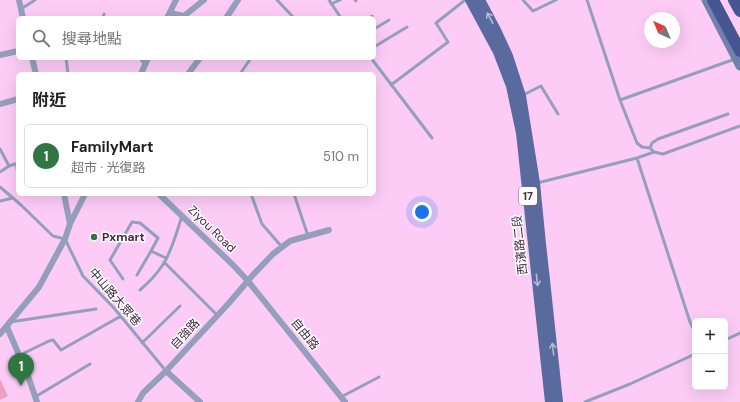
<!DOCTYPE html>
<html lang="zh-TW">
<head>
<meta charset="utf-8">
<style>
	body { margin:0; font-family:"DM Sans","Noto Sans TC",sans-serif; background:#f6f6f6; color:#222 }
	.controls { position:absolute; right:12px; bottom:12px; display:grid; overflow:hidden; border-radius:6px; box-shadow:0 4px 16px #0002 }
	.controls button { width:36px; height:36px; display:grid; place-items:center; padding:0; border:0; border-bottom:1px solid #e0e0e0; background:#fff; color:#222; font:20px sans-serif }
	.compass { position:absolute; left:644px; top:12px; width:36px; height:36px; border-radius:50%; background:#fff; box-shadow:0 4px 16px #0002; rotate:316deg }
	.you { position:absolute; left:422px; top:212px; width:14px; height:14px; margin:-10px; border:3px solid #fff; border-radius:50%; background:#1a73e8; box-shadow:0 0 0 6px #1a73e833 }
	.badge { display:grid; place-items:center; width:26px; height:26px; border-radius:50%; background:#2f7642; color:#fff; font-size:13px; font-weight:700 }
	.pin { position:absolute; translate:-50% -33px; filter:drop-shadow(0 1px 2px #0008) }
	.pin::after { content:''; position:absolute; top:21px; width:14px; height:12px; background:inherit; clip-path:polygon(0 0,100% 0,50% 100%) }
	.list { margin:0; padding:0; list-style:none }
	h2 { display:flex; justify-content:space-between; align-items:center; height:52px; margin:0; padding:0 16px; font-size:17px }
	h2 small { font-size:13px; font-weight:400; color:#767676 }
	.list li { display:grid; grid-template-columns:26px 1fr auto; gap:12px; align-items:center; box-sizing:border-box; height:64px; margin:0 8px 8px; padding:0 8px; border:1px solid #e0e0e0; border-radius:6px }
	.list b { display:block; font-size:15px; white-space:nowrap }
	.list p { margin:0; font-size:13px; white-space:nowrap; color:#767676 }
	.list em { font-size:13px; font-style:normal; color:#767676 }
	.icon { flex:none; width:22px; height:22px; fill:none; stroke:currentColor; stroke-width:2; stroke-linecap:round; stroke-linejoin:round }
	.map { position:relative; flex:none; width:740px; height:402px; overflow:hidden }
	.search { position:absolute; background:#fff; box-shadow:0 4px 16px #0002; left:16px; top:16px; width:360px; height:44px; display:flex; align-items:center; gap:10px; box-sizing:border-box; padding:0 14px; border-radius:6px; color:#767676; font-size:15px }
	.panel { position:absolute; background:#fff; box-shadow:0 4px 16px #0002; left:16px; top:72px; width:360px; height:124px; border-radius:6px }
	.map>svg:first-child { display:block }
</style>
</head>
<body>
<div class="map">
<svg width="740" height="402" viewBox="0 0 740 402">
	<rect width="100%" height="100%" fill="#fcccf7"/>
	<path fill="#eca1c4" d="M18,164v14l-4,-13z
		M0,379l8,17 -8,4z"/>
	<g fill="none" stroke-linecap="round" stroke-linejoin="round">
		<path stroke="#959fbd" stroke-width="3" d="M277,0l17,18
			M329,0l12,18
			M355,0l1,1
			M523,0l10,11 23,-11
			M587,0l33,100 17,43 5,4 8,1 4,4
			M331,4l9,-4
			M21,9l14,-9
			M103,18l1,-4
			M369,18l3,-2
			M374,29l15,-9
			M374,47l33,-20
			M66,58l2,16
			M140,58l5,7
			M371,58l61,80
			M240,74l11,-16
			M391,85l57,-43 -12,-19 29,-23
			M523,95l18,-9 17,28
			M620,100l115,-41
			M650,148l2,-5 6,-4 70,-25
			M0,149l9,17 9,-3
			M637,158l53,164 5,10
			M0,172l9,-6
			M537,183l100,-25 17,-6 9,2 77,-28
			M0,187l13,11
			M251,194l11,30 20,23
			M294,194l14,42
			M0,201l13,-3 8,7 32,31 12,3 18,37 31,32 52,63
			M164,262l53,53
			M137,275l14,-24 15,7
			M123,279l-13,-19 22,-38 8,1 18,15 -7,13
			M140,290c8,-7 16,-15 22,-24 9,-12 15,-35 20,-50
			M10,322l86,-13
			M725,340l15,-7
			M142,343l38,-37
			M20,355l29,-14 4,-1 8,10 60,-34
			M35,397l55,-33
			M341,397l38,-20
			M585,402l45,-18 65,-30"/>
		<path stroke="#959fbd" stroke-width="6" d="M19,0l4,18
			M170,13l14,3 20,-16
			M167,18l9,-18
			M226,18l12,-18
			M0,55l18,-4
			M32,58l4,16
			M141,74l7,-16
			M188,74l12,-16
			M0,104l18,-5
			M64,194l6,30
			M159,194l74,71 15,16 97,121
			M7,327l21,49 9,26
			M0,334l39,-47 26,-48 5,-15 15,-30
			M166,371l34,31
			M138,402l5,-9 23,-22 63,-68 23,-27 21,-22 17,-13 39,-11"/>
		<path stroke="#7281ab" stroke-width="9" d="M706,0l34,66"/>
		<path stroke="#596a9e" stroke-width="10" d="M470,0l28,52 13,34 10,47 29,269
			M480,0l16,30 12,26 13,40 14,87 6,61 4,36 13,122"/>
		<path stroke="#455692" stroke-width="12" d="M713,0l27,51
			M734,0l6,11"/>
	</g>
	<defs><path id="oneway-shaft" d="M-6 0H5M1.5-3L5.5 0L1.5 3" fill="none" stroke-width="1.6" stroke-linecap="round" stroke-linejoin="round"/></defs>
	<g stroke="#b4bcd3">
		<use href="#oneway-shaft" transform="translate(490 18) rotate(-118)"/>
		<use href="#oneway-shaft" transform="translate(537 280) rotate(84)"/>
		<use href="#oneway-shaft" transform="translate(553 349) rotate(-96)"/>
	</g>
	<circle fill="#2f7642" stroke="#fff" stroke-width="1.5" cx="94" cy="237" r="4"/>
	<g text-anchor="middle" stroke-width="3" stroke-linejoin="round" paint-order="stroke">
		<rect fill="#fff" stroke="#7b6a79" stroke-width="1" x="519" y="187" width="18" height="18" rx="3"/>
		<g font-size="11" font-weight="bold" fill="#422a40">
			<text x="528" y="200">17</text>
		</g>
		<g font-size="12" fill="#422a40" stroke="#fff">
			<text transform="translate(212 229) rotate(44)" y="4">Ziyou Road</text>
			<text transform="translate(520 245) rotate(-96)" y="4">西濱路二段</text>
			<text transform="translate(115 297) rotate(49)" y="4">中山路大眾巷</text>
			<text transform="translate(185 334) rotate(-47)" y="4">自強路</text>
			<text transform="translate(305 334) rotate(51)" y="4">自由路</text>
		</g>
		<g font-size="12" font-weight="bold" fill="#422a40" stroke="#fff" text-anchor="start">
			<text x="102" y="241">Pxmart</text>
		</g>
	</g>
</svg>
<div class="controls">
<button>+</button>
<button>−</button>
</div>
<svg class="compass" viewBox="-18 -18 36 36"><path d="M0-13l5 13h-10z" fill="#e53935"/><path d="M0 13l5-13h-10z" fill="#767676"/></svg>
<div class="you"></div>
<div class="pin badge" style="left:21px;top:386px">1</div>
<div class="search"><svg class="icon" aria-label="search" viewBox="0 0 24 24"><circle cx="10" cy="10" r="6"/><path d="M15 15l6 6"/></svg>搜尋地點</div>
<section class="panel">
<h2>附近<small></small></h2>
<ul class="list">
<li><span class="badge">1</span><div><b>FamilyMart</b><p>超市 · 光復路</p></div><em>510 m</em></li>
</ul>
</section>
</div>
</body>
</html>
